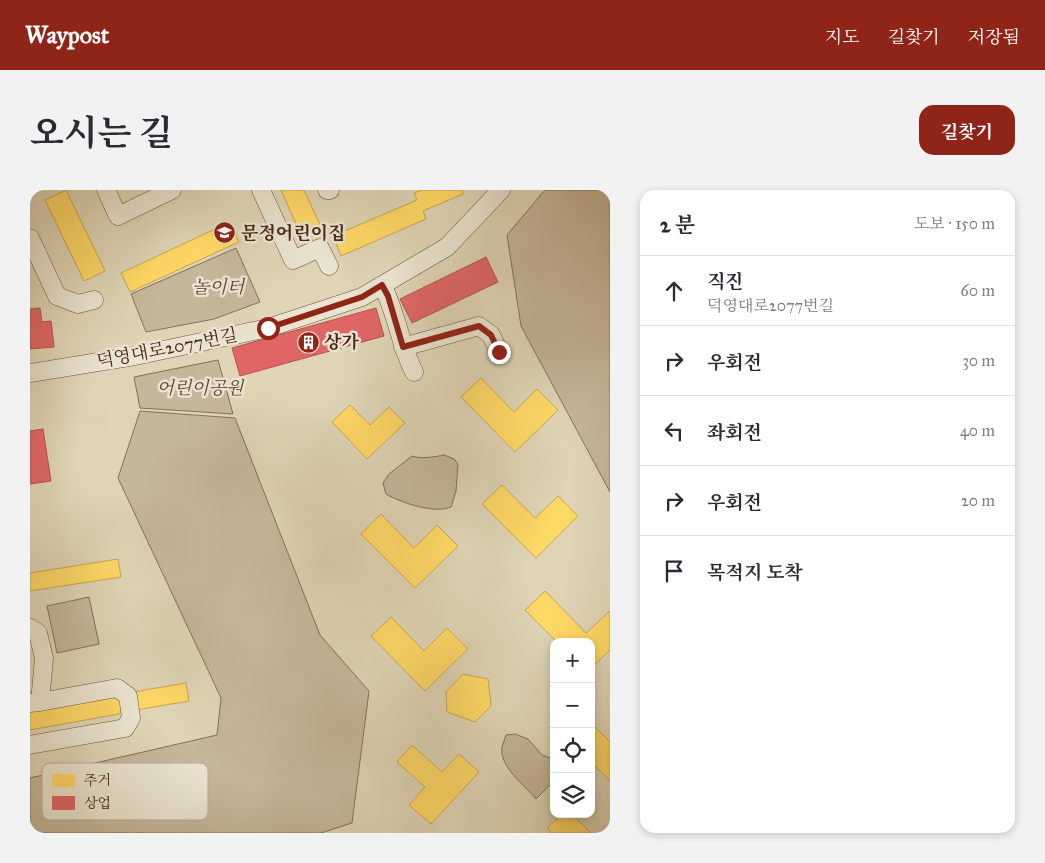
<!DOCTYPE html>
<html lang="ko">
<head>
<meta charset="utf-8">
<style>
	body { margin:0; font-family:"IM FELL Great Primer","Noto Serif KR",serif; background:#f2f2f3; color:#2b2b33 }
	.controls { position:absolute; right:15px; bottom:15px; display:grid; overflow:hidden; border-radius:10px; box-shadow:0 2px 8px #0003 }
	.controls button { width:45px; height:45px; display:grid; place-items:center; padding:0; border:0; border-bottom:1px solid #e1e1e2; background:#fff; color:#2b2b33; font:25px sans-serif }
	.stop { position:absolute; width:15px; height:15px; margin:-11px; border:4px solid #8f2418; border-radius:50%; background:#fff }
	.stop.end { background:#8f2418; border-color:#fff; box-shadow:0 1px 5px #0008 }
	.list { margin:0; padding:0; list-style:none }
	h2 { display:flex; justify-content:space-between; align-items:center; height:65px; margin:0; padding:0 20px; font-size:21px }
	h2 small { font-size:16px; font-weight:400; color:#7c7c81 }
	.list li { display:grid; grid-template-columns:32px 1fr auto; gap:15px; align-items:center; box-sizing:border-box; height:70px; padding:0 20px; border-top:1px solid #e1e1e2 }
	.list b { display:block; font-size:19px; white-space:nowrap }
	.list p { margin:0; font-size:16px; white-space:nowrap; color:#7c7c81 }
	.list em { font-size:16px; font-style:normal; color:#7c7c81 }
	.icon { flex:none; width:28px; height:28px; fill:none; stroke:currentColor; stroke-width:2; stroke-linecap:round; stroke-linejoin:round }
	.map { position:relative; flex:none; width:580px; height:643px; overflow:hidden; border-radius:15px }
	header { display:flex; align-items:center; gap:30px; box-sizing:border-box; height:70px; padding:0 25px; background:#8f2418; color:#fff }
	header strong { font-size:24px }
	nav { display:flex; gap:28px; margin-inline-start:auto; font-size:18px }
	.intro { display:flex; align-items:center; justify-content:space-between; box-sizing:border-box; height:120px; padding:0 30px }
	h1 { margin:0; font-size:35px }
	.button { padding:12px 22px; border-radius:15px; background:#8f2418; color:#fff; font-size:18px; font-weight:700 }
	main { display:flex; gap:30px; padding:0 30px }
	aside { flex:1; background:#fff; border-radius:15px; box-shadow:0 2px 8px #0003 }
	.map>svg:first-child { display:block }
</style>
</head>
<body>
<header>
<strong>Waypost</strong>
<nav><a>지도</a><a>길찾기</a><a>저장됨</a></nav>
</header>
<div class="intro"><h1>오시는 길</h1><a class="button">길찾기</a></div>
<main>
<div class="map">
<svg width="580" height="643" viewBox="0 0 580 643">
	<rect width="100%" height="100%" fill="#dfd5b6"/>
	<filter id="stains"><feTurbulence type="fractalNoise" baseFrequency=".004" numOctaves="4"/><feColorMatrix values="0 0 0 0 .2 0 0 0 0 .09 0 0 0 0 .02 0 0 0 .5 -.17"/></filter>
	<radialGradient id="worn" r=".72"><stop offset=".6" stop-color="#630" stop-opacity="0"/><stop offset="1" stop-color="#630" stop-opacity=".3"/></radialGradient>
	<path fill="#c5b79b" stroke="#866f5a" d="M515,0h65v302l-89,-166 -14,-91z
		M206,58l24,54 -46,17 -68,13 -15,-38z
		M188,170l15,54 -93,-6 -6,-31z
		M110,221l95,7 85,217 49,56 -17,132 -31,10h-291v-55l187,-43 4,-37 -103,-220z
		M414,265l10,4 4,5 -2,27 -5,16c-17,7 -49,-4 -65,-13l-3,-11 6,-9 23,-18c9,3 22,1 32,-1z
		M59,407l10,47 -42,9 -10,-47z
		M485,544l13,5 14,16 8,3 4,5v18l-18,18c-11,-14 -37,-32 -34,-52 1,-4 3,-8 4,-12z"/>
	<path fill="#ffd966" stroke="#c8a44f" d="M36,0l39,81 -21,10 -39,-81z
		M251,0h23l18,39 -20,8z
		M392,0h40l1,4 -40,17 3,8 -85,37 -8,-20 84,-36 -3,-7z
		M200,32l9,20 -109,50 -9,-19z
		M451,188l33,34 23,-23 21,21 -43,42 -54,-55z
		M320,215l20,20 19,-18 16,16 -38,36 -35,-37z
		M472,295l33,33 23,-22 20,20 -42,42 -54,-54z
		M351,324l33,34 23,-23 21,21 -43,42 -54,-54z
		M88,369l3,18 -91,14v-18z
		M515,401l41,42 24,-22v39l-19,18v-26h-34l-32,-32z
		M361,427l33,34 23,-23 21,21 -43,42 -54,-55z
		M433,484l25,5 3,27 -16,16 -28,-10 -1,-20z
		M156,493l3,18 -53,9 -3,-18z
		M90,505l4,18 -94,17v-19z
		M561,533l19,19v39l-19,-19z
		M382,555l30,27 17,-18 20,18 -48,52 -22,-19 16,-18 -28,-25z
		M532,624h10l19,19h-39l-5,-5z"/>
	<path fill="#e06666" stroke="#b2534f" d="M456,67l12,25 -86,41 -12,-24z
		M10,118l2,14 9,-1 3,26 -24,2v-40z
		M346,118l8,28 -144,40 -8,-28z
		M13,239l8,52 -21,3v-53z"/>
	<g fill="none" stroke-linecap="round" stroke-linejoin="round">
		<defs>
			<path id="minor" d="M76,0l12,26 54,-26
				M231,0l32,70 27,-12 9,18
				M297,0h3
				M0,48l27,58 21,8 16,-4
				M352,95c15,28 18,60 32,87
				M373,157l76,-21 12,9 8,17
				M0,183l105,-17 133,-28 94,-31 85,-50 54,-57
				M0,438l8,5 6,25 -4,44 -10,1
				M0,555l95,-17 6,-10 -3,-22 -11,-8 -77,14"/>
		</defs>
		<use href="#minor" stroke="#6d5240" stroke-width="19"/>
		<use href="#minor" stroke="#eae4d0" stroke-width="18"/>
	</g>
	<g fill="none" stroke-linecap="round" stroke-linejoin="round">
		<path stroke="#8f2418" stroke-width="6" d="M238,138l94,-31 20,-12 6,11 15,51 76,-21 12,9 8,17"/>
	</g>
	<defs>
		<symbol id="school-disc" viewBox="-11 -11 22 22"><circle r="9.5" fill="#8f2418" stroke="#eae4d0"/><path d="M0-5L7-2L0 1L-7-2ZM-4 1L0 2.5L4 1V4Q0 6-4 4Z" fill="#fff"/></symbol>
		<symbol id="building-disc" viewBox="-11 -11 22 22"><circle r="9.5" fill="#8f2418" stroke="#eae4d0"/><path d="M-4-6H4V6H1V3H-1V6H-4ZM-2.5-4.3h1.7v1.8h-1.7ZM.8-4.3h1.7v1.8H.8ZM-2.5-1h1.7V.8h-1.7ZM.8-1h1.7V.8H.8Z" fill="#fff"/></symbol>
	</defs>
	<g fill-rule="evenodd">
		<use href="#school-disc" x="182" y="30" width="25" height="25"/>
		<use href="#building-disc" x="266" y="140" width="25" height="25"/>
	</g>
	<g text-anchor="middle" stroke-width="5" stroke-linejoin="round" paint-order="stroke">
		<g font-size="18" font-weight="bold" fill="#472719" stroke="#eae4d0" text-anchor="start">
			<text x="211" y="49">문정어린이집</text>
			<text x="294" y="158">상가</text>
		</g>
		<g font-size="18" font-style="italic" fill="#604433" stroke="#eae4d0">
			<text x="188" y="103">놀이터</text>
			<text x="170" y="204">어린이공원</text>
		</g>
		<g font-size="18" fill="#472719" stroke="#eae4d0">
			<text transform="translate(137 158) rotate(-11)" y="6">덕영대로2077번길</text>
		</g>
	</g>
	<rect x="12" y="573" width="166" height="57" rx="8" fill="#eae4d0" stroke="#b9ab99" stroke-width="1"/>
	<rect x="22" y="584" width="23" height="13" fill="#ffd966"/>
	<rect x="22" y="606" width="23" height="14" fill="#e06666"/>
	<g font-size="14" fill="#472719">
		<text x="54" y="595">주거</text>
		<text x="54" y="618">상업</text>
	</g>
	<rect width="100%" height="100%" filter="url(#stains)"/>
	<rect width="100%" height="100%" fill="url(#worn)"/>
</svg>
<div class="controls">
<button>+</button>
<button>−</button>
<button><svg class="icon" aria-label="locate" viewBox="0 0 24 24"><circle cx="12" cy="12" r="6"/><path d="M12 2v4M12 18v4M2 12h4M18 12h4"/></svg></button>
<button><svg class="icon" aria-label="layers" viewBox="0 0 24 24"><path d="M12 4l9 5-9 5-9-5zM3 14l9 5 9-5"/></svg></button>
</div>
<div class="stop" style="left:238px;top:138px"></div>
<div class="stop end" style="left:469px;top:162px"></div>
</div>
<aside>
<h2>2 분<small>도보 · 150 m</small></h2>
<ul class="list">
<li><svg class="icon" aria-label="ahead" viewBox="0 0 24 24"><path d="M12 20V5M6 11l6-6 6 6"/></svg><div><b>직진</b><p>덕영대로2077번길</p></div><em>60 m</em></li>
<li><svg class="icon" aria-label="right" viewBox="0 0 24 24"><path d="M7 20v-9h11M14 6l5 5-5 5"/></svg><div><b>우회전</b></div><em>30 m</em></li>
<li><svg class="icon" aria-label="left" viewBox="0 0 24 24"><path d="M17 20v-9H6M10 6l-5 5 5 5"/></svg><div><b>좌회전</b></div><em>40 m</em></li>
<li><svg class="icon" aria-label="right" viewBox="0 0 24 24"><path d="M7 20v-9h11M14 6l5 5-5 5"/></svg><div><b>우회전</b></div><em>20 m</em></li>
<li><svg class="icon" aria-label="arrive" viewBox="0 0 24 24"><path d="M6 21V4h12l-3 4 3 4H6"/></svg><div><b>목적지 도착</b></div></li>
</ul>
</aside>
</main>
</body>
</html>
